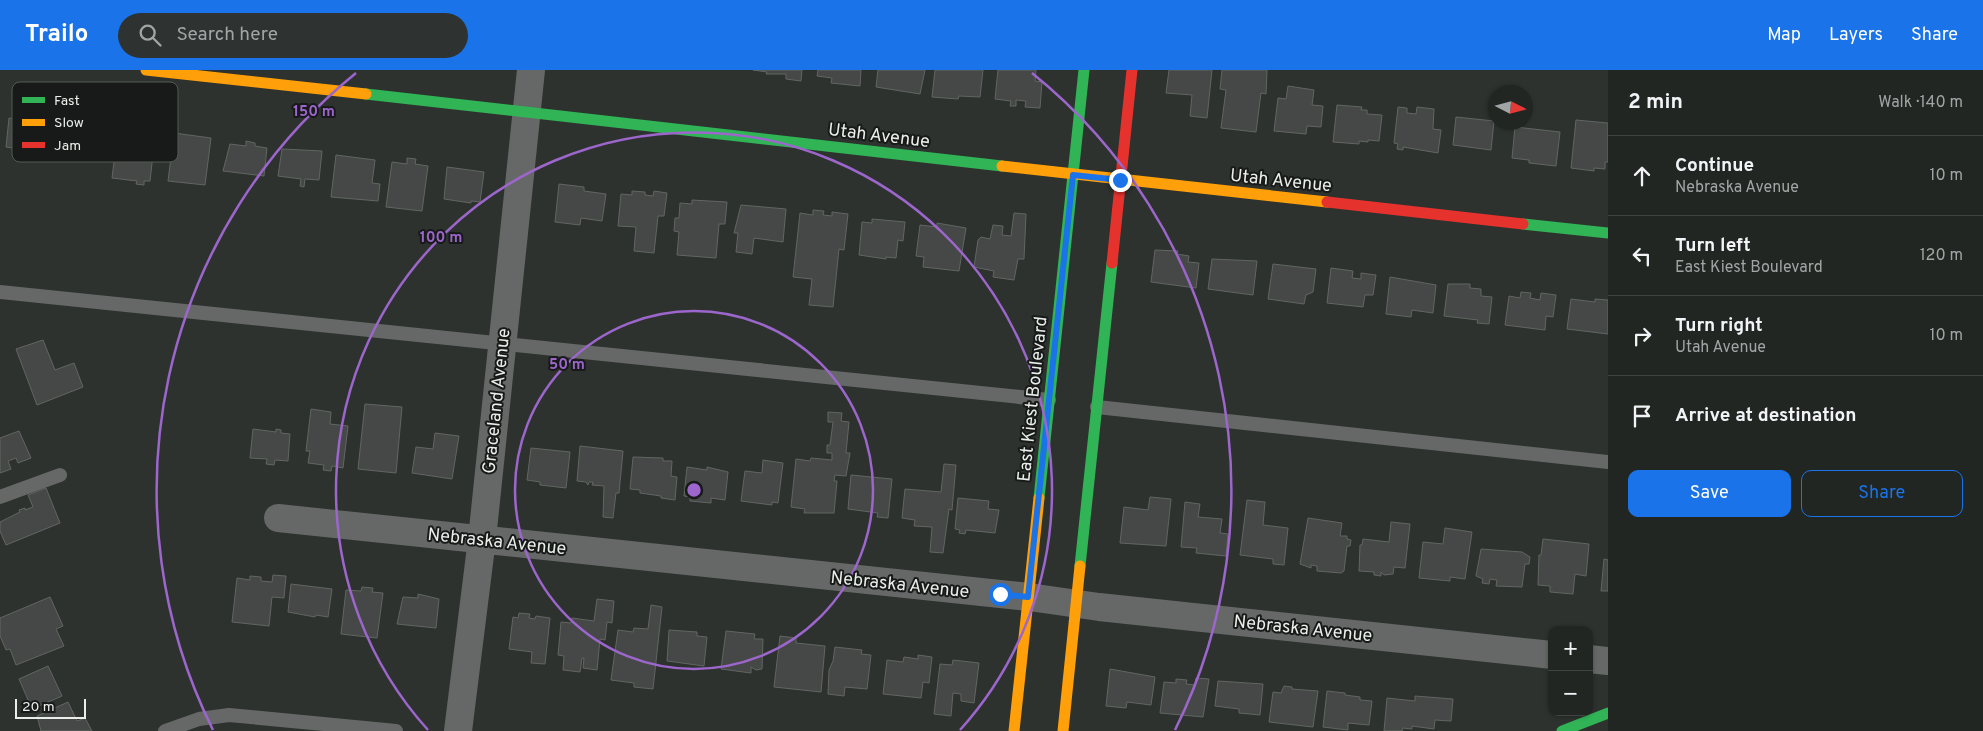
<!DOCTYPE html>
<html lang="en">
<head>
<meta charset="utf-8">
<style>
	body { margin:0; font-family:Overpass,sans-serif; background:#2e3230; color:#f1f3f6 }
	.controls { position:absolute; right:15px; bottom:15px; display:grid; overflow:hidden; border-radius:10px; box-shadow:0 1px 4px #0004 }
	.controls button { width:45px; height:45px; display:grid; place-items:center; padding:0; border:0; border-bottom:1px solid #3f4341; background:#222623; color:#f1f3f6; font:25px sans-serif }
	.compass { position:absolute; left:1488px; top:15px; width:45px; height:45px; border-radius:50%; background:#222623; box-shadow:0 1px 4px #0004; rotate:96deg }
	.scale { position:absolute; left:15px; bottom:12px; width:71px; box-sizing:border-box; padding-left:5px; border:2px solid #e9eeeb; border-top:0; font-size:14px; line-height:18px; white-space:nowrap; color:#e9eeeb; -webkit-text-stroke:4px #171a18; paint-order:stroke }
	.stop { position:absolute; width:15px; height:15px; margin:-11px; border:4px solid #1a73e8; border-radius:50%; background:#fff }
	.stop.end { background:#1a73e8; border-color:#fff; box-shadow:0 1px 5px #0008 }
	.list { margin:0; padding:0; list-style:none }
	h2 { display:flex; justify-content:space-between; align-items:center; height:65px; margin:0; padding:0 20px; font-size:21px }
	h2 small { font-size:16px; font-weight:400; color:#a2a5a6 }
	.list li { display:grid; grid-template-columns:32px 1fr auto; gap:15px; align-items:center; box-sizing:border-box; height:80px; padding:0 20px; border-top:1px solid #3f4341 }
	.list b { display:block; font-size:19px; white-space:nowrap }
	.list p { margin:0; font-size:16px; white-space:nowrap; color:#a2a5a6 }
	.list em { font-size:16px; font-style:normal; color:#a2a5a6 }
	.actions { display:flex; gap:10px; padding:15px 20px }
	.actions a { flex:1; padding:11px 0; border:1px solid #1a73e8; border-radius:10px; text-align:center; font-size:18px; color:#1a73e8 }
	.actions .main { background:#1a73e8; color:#fff }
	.icon { flex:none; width:28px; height:28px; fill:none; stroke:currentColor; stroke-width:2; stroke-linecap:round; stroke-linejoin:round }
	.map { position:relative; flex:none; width:1608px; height:661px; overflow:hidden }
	header { display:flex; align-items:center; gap:30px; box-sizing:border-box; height:70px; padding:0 25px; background:#1a73e8; color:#fff }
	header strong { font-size:24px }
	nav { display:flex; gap:28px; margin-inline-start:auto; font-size:18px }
	.search { width:350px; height:45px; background:#2e3230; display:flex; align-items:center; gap:12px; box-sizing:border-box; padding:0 18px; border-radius:28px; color:#a2a5a6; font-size:19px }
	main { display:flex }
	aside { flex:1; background:#222623 }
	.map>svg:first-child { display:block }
</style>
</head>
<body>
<header>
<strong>Trailo</strong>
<div class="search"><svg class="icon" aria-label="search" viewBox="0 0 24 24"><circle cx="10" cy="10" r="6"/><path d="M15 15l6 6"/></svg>Search here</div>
<nav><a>Map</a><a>Layers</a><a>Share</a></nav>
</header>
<main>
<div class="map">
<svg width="1608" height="661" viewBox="0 0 1608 661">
	<rect width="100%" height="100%" fill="#2d322f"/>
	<path fill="#454846" stroke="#626663" d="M753,0h49l-1,11 -15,-2v-5h-20l1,-2z
		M818,0h43l-1,16 -29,-3 1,-5 -15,-2z
		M878,0h47l-5,24 -44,-7z
		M935,0h48l-3,27 -21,-1 -1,3 -26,-2z
		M998,0h38l-1,11 7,1 -2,26 -15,-1 1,-6 -10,-1v6h-6l1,-5 -16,-2z
		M1169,0h43l-5,48 -17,-2 2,-21 -26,-2z
		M1222,0h45l-1,24 -5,-1 -5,39 -35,-4 5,-38 -6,-1z
		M1288,16l26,4 -2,15 11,1 -2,21 -14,-1 -1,8 -32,-3 4,-33 8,1z
		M1337,35l25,2 -1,3h6v4l15,1 -3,26 -11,-1v2l-9,-1v3l-26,-2z
		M1398,37l9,1v5l9,1 1,-7 17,2 -1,20 8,1 -3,23 -35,-6v3l-6,-1 1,-5 -4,-1z
		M1456,47l38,4 -3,29 -38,-5z
		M9,48l40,5 -3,28 -12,-2v2l-28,-4z
		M1576,50l32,3v39h-3v7l-11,-1v3l-23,-3z
		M1515,57l45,5 -4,34 -27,-3v-3l-17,-2z
		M135,58l8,1 -1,5 13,2 -5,45h-6v4l-8,-1 1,-3 -25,-3 6,-48 16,2z
		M174,63l37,5 -6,47 -37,-4z
		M246,71l9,2v3l12,2 -3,28 -41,-5 7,-27 16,2z
		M282,79l40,2 -3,29 -14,-1 -1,8 -4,-1 1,-7 -23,-3z
		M336,85l39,5 -3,23 8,1 -2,17 -47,-4z
		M407,88l9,1 -1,5 13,2 -6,45 -36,-4 6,-45 15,2z
		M447,97l37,5 -4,30 -9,-1v2l-27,-4z
		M559,114l25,3v4l22,3 -4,27 -21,-3 -1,7 -25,-3z
		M632,121l13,1v3l8,1 1,-5 13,2 -3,23h-6l-4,37 -20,-2 2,-24 -18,-1 3,-32 11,1z
		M692,130l35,2 -2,22h-6l-3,34 -39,-3 2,-23 -5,-1 1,-13h4l1,-15 12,1z
		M741,135l45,4 -3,33 -29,-4 -2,16 -16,-2 2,-19h-4z
		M813,140l11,1 -1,4 9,1v-4l16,2 -4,36 -5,-1 -6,58 -24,-2 3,-26 -19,-2 7,-64 13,2z
		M1014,143l12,1 -2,45h-6l-4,21 -21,-3 1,-6 -20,-4 4,-27 3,-3 9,2 3,-14 10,1 -1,9 9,1z
		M872,149l33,3 -2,19 -5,-1 -2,18 -10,-1v2l-27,-4 3,-33 10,1z
		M937,153l29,5 -7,43 -36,-4 1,-10 -8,-1 4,-31 17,2z
		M1155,180l23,1 -1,3 12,2 -1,6 11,1 -3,25 -45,-6z
		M1212,189l45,2 -4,34 -45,-6z
		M1273,194l43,5 -3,23 -7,3 -2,9 -36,-5z
		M1331,198l22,3 -1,7 9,1v-6l15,2 -3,20h-8l-2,12 -36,-4z
		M1390,207l46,8 -3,28 -21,-3 -1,7 -25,-3z
		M1448,214h22v4l11,1v7l11,1 -3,27 -12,-1 1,-3 -34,-4z
		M1521,222l10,1 -1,5 10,2 1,-7 15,2 -3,22 -7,-1 -1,14 -40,-5 4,-29 11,2z
		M1571,229l24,3v-3l13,1v34l-41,-5z
		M43,270l12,30 19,-7 9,24 -46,18 -21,-56z
		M365,334l37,3 -6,66 -38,-4z
		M311,339l20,3 -1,12 18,2 -5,42 -11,-2 -1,5 -8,-1 1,-5 -16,-2 2,-12h-4z
		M828,342l14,1 -1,8 8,1 -3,31h4l-4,23 -11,-1 -1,6h3l-3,32h-30l1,-4 -14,-2 5,-48 14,2 1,-3 21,2v-7h-5v-8h3l3,-23h-5z
		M253,359l23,3v-3l5,1v3l9,1 -2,27 -13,-1 -1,5 -8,-1 1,-5 -17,-1z
		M19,361l12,27 -13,5 -2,-5 -8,3 3,8 -11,4v-35z
		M435,363l24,3 -7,43 -40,-6 4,-26 17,2z
		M580,376l43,5 -4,42h-3l-3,25 -10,-1 1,-31 -12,-1 1,-3h-4l-1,3 -2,-3 -9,-1z
		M531,378l39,4 -4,36 -26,-3v-3l-13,-2z
		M633,387l30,1v3h9l-1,15 6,1 -2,23 -14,-2v-2l-21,-3v-3l-10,-1z
		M763,390l20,3 -5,40 -6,-1v3l-31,-4 4,-30 17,2z
		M944,394l12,1 -4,45 -3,-1 -6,44 -13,-1 2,-25 -18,-1 1,-6 -13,-2 3,-29 36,3z
		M687,397l20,3v-3l21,5 -3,28 -14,-2v5l-21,-2v-4l-6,-1z
		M851,405l41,4 -4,39 -11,-1 1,-4 -30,-4z
		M46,418l14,35 -54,22 -6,-14v-9l20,-10 -1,-2 6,-2v2l8,-3 -5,-12z
		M1150,427l21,2 -5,47 -46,-3 4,-36 24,3z
		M958,428l31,3 -1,8 11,1 -4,23 -29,-3 -1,4 -6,-1 1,-3 -5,-1z
		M1247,430l18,2 -2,23 25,3 -4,37 -11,-1v-5l-33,-4z
		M1185,432l15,2 -2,13 24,2 -2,14 8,1 -2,22 -30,-3 1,-5 -16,-1z
		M1308,448l34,5 -2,13h7v3l4,1 -1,6h-3l-3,25 -3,2 -24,-2v-5l-6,-1v3l-11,-4z
		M1391,452l19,2 -5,44 -11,-1 -1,7 -9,1 -3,-3v4l-7,-1v-3l-15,-1 1,-26h2l1,-6 26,3z
		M1445,458l27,4 -7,47 -15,-2v4l-31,-3 4,-36 20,2z
		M1543,469l46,5 -3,32 -11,-2 -2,20 -23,-2v-6l-12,-1 1,-30h2z
		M1481,479l41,3 8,5 -1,7h-4l-3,23 -26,-1 1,-6 -7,-1 -1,5 -7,-1 1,-4 -7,-3z
		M1604,489l4,1v31h-7z
		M273,505l13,1 -2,22 -12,-1 -3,29 -37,-4 5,-44 13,2v-4l11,1v4l11,1z
		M291,514l41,5 -4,28 -12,-2 -1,2 -27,-5z
		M362,517l11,1 -1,4 11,1 -6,45 -36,-4 5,-44 15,1z
		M418,524l21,5 -3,29 -39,-4 6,-27 15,1z
		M50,527l13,29 -7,3 8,17 -48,19 -6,-16 -4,1 -6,-14v-18z
		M597,529l17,2 -2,22 -5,-1 -2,18 -5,-1 -3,31 -14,-2 1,-10h-2l-2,14 -17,-2 1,-14 -6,-1 3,-33 10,1 1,-5 22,3z
		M651,535l11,2 -9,82 -19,-2v-4l-23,-3 7,-50 15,2 1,-4 14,1z
		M519,543l11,1 -1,4 6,1 1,-3 14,2 -5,46 -14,-1 1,-11 -23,-3 4,-32 5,1z
		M669,560l28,2v4l10,1 -3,29 -37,-5z
		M726,561l29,3 -1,5h9l-1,30 -6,1 -5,-3v6l-30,-4z
		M780,566l16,2v5l29,3 -4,46 -47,-5z
		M835,577l27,3 -1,4 10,1 -4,34 -22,-2 -1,9 -16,-2 1,-24 4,-9z
		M918,585l14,2 -3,26 -6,-1 -2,16 -38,-4 4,-34 16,2 1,-5 14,2z
		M953,590l26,3 -5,40 -13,-2v-7l-8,-1 -2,23 -17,-2 6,-50 12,1z
		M48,596l14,30 -30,13 -13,-30z
		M1110,599l45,8 -4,28 -24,-3 -1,6 -20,-2z
		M1196,608l13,1 -6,38 -43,-4 4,-31 12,1v-4l11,1 -1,4 9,1z
		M1218,611l45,3 -3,31 -21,-2v-4l-24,-3z
		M1284,616l8,1v2l26,2 -5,36 -44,-5 4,-30 8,1z
		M1327,621l18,2v2l15,2v3l12,1 -3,24 -21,-2v7l-25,-3z
		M1415,626l38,3 -2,22 -16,-1 -1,9 -22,-3v3l-9,-1 -1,3h-18l3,-33 28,3z
		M68,632l9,19 8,-3 7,13h-51l-4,-15z"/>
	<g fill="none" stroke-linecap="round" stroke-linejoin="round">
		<path stroke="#656866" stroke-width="14" d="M0,222l1049,108
			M1097,337l511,55
			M0,427l60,-22
			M165,661l34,-12 30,-4 167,16"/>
		<path stroke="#656866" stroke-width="28" d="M278,448l751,79 70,10 453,48
			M1589,589l19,2
			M458,661l24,-192 49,-469"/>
		<path stroke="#30b455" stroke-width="11" d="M366,24l636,72
			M1523,154l85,9
			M1039,428l45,-428
			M1080,496l32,-303
			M1562,661l46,-18"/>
		<path stroke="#ff9f0a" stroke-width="11" d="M146,0l220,24
			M1002,96l325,36
			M1014,661l25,-233
			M1063,661l17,-165"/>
		<path stroke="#e5322d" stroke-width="11" d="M1327,132l196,22
			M1112,193l20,-193"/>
	</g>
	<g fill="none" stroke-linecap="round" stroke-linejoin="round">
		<path stroke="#1a73e8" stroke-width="6" d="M1000,524l28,3 45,-422 47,5"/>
	</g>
	<g fill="none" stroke="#9c66cc" stroke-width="2.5">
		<circle cx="694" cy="420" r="179"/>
		<path d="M428 660A358 358 0 1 1 960 660"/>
		<path d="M213 660A537 537 0 0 1 356 3M1032 3A537 537 0 0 1 1175 660"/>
	</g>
	<g text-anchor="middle" stroke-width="4" stroke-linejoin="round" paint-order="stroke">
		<g font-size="18" fill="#e9eeeb" stroke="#171a18">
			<text transform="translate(879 65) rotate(7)" y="6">Utah Avenue</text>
			<text transform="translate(1281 110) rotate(6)" y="6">Utah Avenue</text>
			<text transform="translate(1032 329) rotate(-84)" y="6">East Kiest Boulevard</text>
			<text transform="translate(496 331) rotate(-84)" y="6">Graceland Avenue</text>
			<text transform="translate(497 471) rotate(6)" y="6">Nebraska Avenue</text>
			<text transform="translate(900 514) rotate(6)" y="6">Nebraska Avenue</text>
			<text transform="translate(1303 558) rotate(6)" y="6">Nebraska Avenue</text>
		</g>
	</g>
	<rect x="12" y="12" width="166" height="80" rx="8" fill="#171a18" stroke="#565a57" stroke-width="1"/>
	<rect x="22" y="27" width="23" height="6" fill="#30b455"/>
	<rect x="22" y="49" width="23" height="7" fill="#ff9f0a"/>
	<rect x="22" y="72" width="23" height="6" fill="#e5322d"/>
	<g font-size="14" fill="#e9eeeb">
		<text x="54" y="35">Fast</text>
		<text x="54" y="57">Slow</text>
		<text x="54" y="80">Jam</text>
	</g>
	<circle cx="694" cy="420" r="8" fill="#9c66cc" stroke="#171a18" stroke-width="2.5"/>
	<g font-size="15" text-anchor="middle" font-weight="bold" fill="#9c66cc" stroke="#171a18" stroke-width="4" stroke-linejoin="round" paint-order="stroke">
		<text x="314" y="46">150 m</text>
		<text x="441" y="172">100 m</text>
		<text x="567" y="299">50 m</text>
	</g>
</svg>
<div class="controls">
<button>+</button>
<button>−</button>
</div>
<svg class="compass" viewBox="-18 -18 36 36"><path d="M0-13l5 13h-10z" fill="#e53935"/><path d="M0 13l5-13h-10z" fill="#a2a5a6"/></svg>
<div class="scale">20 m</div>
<div class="stop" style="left:1000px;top:524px"></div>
<div class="stop end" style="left:1120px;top:110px"></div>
</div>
<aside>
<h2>2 min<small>Walk · 140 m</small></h2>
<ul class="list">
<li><svg class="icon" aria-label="ahead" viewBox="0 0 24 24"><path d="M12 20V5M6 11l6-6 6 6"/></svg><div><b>Continue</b><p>Nebraska Avenue</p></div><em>10 m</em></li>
<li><svg class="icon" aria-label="left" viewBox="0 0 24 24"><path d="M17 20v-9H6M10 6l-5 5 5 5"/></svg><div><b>Turn left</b><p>East Kiest Boulevard</p></div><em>120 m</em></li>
<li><svg class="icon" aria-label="right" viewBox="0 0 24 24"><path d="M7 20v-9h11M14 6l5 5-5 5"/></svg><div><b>Turn right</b><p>Utah Avenue</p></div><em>10 m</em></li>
<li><svg class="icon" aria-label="arrive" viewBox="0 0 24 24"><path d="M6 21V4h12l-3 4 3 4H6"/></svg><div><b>Arrive at destination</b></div></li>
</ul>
<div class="actions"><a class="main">Save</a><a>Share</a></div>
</aside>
</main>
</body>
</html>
